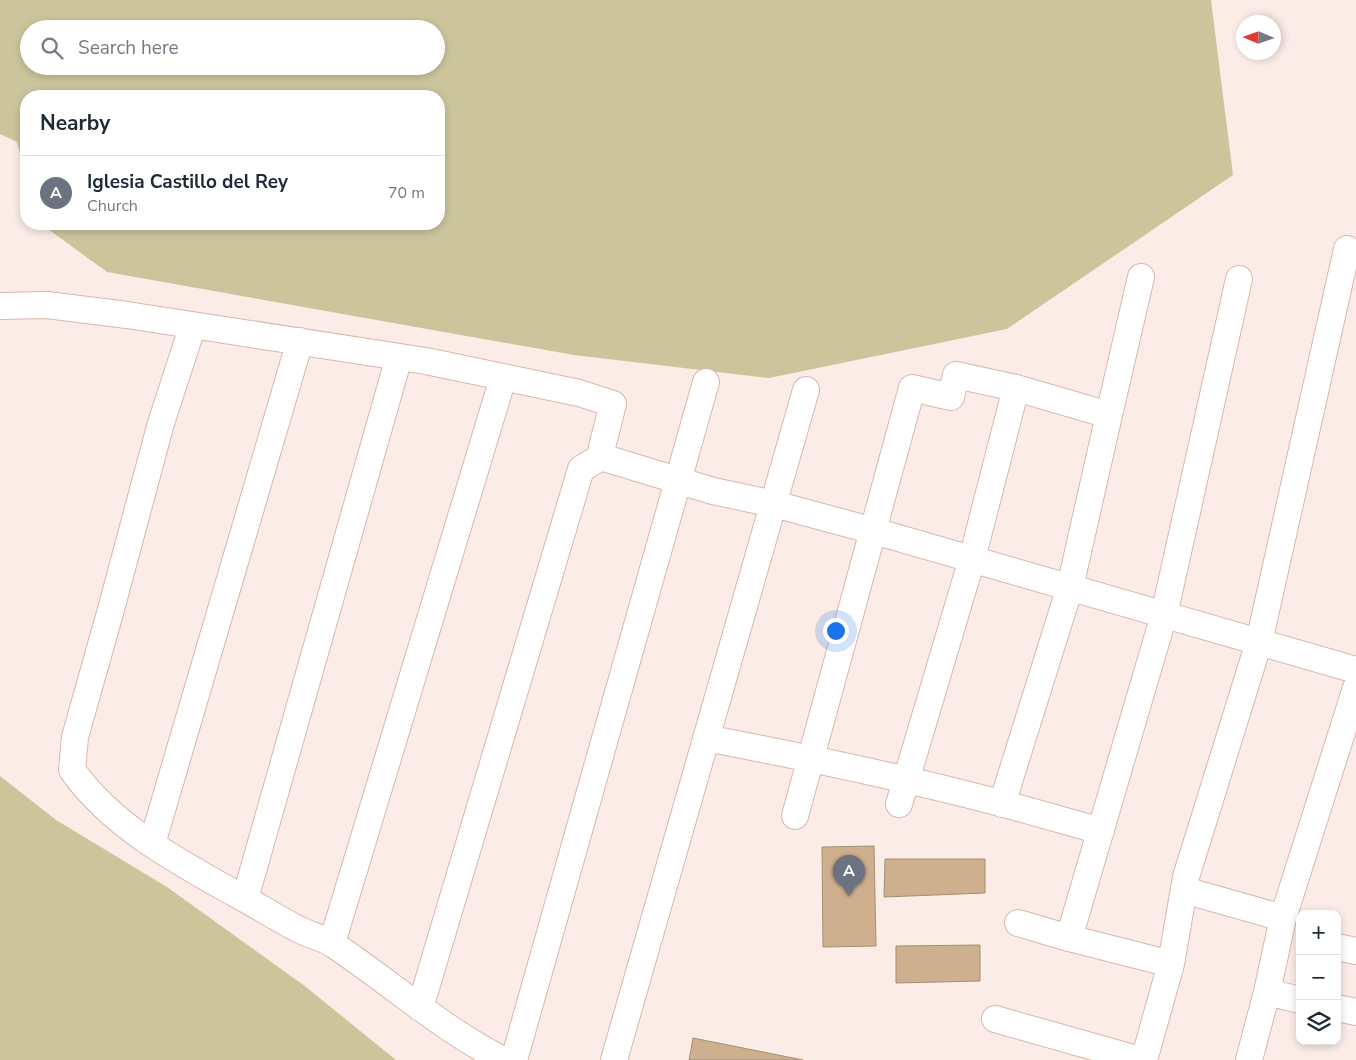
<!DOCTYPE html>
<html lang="en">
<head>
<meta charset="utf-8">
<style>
	body { margin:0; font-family:"Nunito Sans",sans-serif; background:#f2f2f3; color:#1f2937 }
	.controls { position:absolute; right:15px; bottom:15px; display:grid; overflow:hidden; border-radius:10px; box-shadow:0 2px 8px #0003 }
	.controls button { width:45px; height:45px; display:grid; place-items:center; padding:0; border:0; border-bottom:1px solid #e0e1e3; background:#fff; color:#1f2937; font:25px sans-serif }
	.compass { position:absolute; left:1236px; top:15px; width:45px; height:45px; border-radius:50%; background:#fff; box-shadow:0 2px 8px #0003; rotate:272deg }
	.you { position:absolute; left:835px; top:630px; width:18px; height:18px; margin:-12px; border:4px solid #fff; border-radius:50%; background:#1a73e8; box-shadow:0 0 0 8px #1a73e833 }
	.badge { display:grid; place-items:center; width:32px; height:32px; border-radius:50%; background:#0b8043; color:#fff; font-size:16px; font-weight:700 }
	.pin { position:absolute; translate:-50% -41px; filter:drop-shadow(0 1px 2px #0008) }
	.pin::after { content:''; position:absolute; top:26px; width:18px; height:15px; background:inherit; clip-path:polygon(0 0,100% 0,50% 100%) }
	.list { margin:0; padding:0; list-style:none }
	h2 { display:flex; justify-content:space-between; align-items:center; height:65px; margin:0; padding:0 20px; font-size:21px }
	h2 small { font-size:16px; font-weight:400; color:#747a83 }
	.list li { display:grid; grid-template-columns:32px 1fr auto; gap:15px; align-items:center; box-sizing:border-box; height:75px; padding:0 20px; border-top:1px solid #e0e1e3 }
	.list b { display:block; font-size:19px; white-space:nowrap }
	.list p { margin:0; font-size:16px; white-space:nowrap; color:#747a83 }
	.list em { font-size:16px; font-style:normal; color:#747a83 }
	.icon { flex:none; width:28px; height:28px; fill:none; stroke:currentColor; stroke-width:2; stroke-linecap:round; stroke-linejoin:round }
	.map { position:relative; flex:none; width:1356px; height:1060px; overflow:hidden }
	.search { position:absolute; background:#fff; box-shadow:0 2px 8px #0003; left:20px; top:20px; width:425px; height:55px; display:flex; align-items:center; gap:12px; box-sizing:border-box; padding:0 18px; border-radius:28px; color:#747a83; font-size:19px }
	.panel { position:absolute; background:#fff; box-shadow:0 2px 8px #0003; left:20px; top:90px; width:425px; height:140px; border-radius:20px }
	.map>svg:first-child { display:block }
</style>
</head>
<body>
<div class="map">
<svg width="1356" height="1060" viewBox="0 0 1356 1060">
	<rect width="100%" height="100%" fill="#fbece7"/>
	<path fill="#ccc59c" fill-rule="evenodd" d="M0,0h1211l22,175 -226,154 -238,49 -195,-23 -467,-83 -66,-48h398v-128h-413v80l-9,-34 -17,-8zM29,29h407v37h-407z
		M0,776l56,44 111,67 139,100 90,73h-396z"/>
	<path fill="#ceb08e" stroke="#a48e74" d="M874,846l2,100 -53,1 -1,-100z
		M885,859h100v34l-101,4z
		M980,945v36l-84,2v-37z
		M693,1038l110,22h-114z"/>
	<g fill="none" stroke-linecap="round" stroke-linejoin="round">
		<defs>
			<path id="street" d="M0,306l47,-1 80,10 299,46 153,32 34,11 -11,43 -1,10 112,34 61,13 100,27 482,139
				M193,325l-32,98 -51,190 -35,124 -3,33c40,56 103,90 162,123 21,11 41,24 62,35 12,7 27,9 38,17 57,38 108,84 169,115
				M706,738c88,17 176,35 263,57 45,11 88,24 132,36
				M899,804l73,-245 44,-171 93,27 32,-138
				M1002,804l68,-217 39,-172
				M795,816l117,-428 39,9 5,-22 60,13
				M152,844l148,-503
				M1184,890l99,28
				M245,899l154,-542
				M1018,923l51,15
				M332,943l171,-565
				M1337,947l19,4
				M1171,964l15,-87 73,-235 88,-393
				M1267,992l33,8
				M420,1008l161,-539 20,-12
				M1337,1008l19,4
				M995,1019l145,41
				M514,1060l192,-678
				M614,1060l192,-670
				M1144,1060l27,-96 -102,-26 95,-323 75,-336
				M1249,1060l18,-68 16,-74 73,-230"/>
		</defs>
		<use href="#street" stroke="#dbb7ab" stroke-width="28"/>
		<use href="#street" stroke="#fff" stroke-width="26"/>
	</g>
</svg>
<div class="controls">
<button>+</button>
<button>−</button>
<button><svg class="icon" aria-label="layers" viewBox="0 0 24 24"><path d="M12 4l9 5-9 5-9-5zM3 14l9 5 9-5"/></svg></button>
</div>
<svg class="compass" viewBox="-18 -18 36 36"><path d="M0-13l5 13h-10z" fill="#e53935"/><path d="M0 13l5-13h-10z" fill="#747a83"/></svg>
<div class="you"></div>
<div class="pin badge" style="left:849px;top:896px;background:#6b7280">A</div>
<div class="search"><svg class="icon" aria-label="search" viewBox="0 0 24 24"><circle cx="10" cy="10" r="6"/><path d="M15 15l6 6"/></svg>Search here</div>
<section class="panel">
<h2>Nearby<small></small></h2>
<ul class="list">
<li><span class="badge" style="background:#6b7280">A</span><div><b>Iglesia Castillo del Rey</b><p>Church</p></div><em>70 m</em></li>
</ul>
</section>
</div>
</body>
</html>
